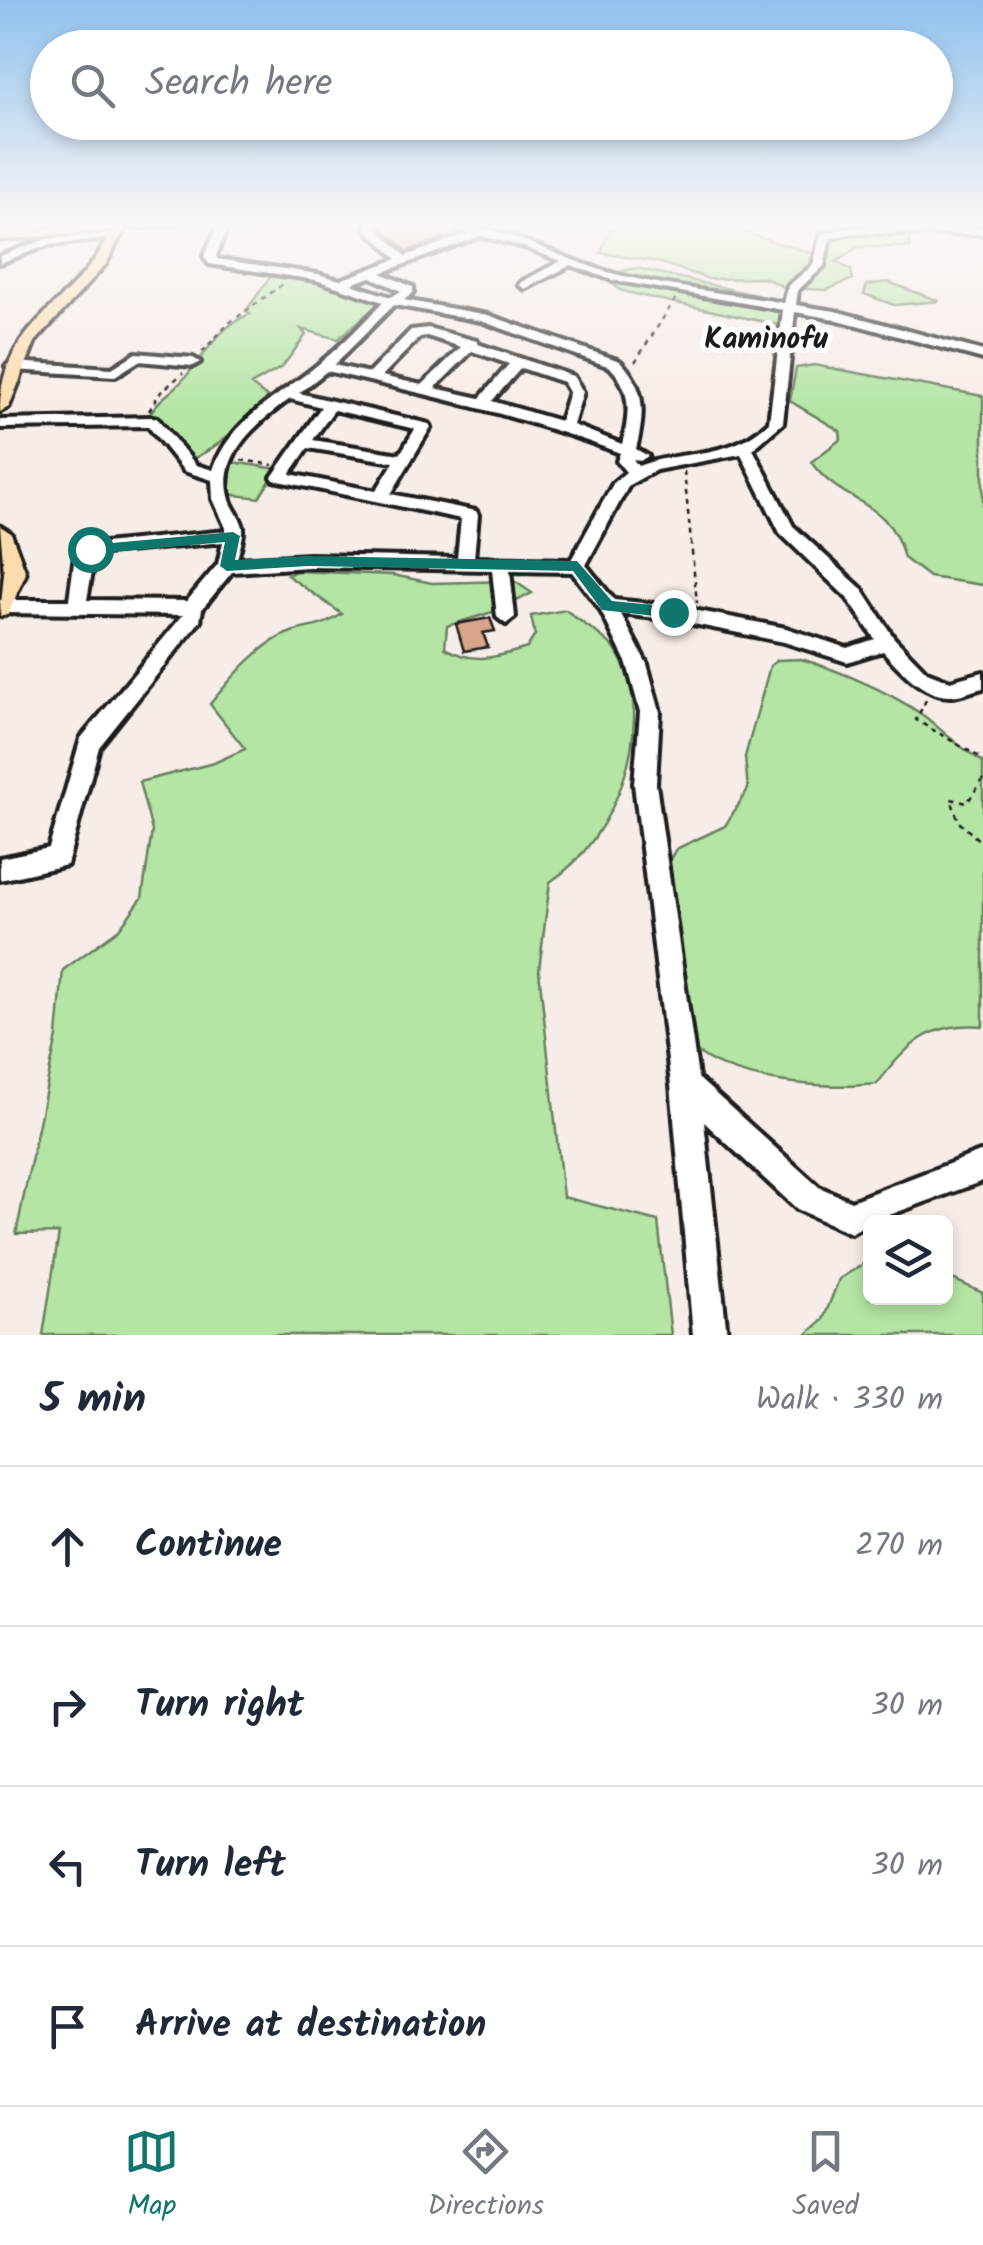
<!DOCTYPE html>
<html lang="en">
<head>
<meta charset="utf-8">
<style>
	body { margin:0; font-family:Kalam,sans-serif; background:#f2f2f3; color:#1f2937 }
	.controls { position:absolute; right:30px; bottom:30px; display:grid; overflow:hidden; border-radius:15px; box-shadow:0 5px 15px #0003 }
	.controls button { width:90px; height:90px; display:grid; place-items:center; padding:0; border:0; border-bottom:2px solid #e0e1e3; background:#fff; color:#1f2937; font:50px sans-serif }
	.stop { position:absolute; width:30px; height:30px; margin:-22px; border:8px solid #0f766e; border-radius:50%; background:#fff }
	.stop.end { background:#0f766e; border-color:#fff; box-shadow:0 2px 10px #0008 }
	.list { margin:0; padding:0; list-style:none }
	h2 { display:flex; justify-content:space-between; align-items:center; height:130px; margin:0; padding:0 40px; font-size:42px }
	h2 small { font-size:32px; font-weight:400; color:#747a83 }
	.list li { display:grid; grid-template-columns:65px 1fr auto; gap:30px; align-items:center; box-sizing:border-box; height:160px; padding:0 40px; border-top:2px solid #e0e1e3 }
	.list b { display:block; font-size:38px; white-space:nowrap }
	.list em { font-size:32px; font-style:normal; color:#747a83 }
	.icon { flex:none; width:55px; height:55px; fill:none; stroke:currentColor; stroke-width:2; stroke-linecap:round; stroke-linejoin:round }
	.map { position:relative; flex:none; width:983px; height:1335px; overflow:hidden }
	.search { position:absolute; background:#fff; box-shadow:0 5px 15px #0003; left:30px; right:30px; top:30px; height:110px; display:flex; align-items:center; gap:25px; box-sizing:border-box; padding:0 35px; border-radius:55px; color:#747a83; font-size:38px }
	.sheet { height:770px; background:#fff }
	nav { display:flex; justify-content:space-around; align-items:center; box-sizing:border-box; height:140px; border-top:2px solid #e0e1e3; background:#fff; font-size:28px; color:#747a83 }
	nav a { display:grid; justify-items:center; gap:5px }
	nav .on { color:#0f766e }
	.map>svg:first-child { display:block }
</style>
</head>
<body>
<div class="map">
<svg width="983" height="1335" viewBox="0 0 983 1335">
	<rect width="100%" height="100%" fill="#f7ede8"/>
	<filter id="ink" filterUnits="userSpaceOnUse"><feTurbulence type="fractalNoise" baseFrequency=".01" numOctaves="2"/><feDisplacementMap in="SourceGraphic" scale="20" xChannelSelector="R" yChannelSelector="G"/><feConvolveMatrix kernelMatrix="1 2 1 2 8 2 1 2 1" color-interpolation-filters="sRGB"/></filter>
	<g filter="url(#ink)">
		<path fill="#b4e5a5" stroke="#688060" stroke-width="2.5" d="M663,227h64l91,28 10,-18 79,-4 4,14h-53l-22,15 15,8 2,9 -26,11 -41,-2 -21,-10 -56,1 -51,-17 -57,-9 8,-23z
			M636,268l155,35 -12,22 -141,-30 -18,-5 -13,-11 3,-5z
			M273,273l62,12 47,16 -44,38 -37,-10 5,6 -24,32 -31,18 21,16c-29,20 -51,46 -82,59l-15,-22 -26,-22c8,-15 15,-18 27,-29 26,-24 39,-60 74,-73l-4,-3z
			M888,282l51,19 -45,4 -30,-11 3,-9z
			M814,365l169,31v189l-54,-8 -25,-19c-15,-62 -60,-50 -93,-96l30,-23 -1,-8 -50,-30 6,-33z
			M232,462l46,7 -19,29 -31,-4z
			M296,571l97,4 39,8 82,-2 18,12 -33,17 -52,16 -2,22c30,17 51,9 82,0l8,-13 -4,-19 35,-6c11,10 41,28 48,38 48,70 2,192 -64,234l-11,88 24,227 95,24 13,114h-628l16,-102 -43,1 41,-198 6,-66 56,-41 23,-31 10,-67 -13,-49 75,-19 31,-14 -35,-45c20,-24 49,-60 79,-71 22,-8 30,-4 53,-19l-55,-39z
			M801,659c38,11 96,36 127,60 19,16 34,30 55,43v264c-54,-4 -75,18 -106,58 -52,6 -173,-1 -199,-55 -8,-18 -11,-134 -13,-162l11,-18 49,-23 23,-37 -3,-32 25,-91 7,-6z
			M870,1260v38h76v-22l37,17v42h-177l17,-15 16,-41z"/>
		<path fill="#d7a58a" stroke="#1c1c1c" stroke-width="2.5" d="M380,226l53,2 11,10 -37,14z
			M490,618l5,13 -12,2 5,14 -24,4 -8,-27z"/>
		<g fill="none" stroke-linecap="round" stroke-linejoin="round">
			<path stroke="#cbc3bf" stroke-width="11" stroke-dasharray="11 6" stroke-linecap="butt" d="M979,224l4,4"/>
			<defs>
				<path id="minor" d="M219,224l9,2 -12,30 1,3 101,15 22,6 57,-21 -31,-30v-4h8l32,31 63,-23 -25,-9c61,0 114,35 171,50 55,14 114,19 169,29l4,-17 25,-21 8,-31 32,-7 130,1v6l-130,-1 -23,5 -6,28 -26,24 -2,15 39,6 148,40v8l-149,-40 -39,-7 -12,111 -30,26 40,77 69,63 32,49 33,34 23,9 33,-9v16c-10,2 -22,8 -32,8 -28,1 -51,-27 -68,-45l-36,11 -63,-20 -111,-22 -52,-6 26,50 13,48 -4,72 42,294 121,109 32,14 129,-49 3,1v28l-113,41 -19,11 -54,-24 -93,-87 23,213h-34l-22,-250 -37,-301 6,-72 -13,-48 -27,-55 -28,-37 -62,-1 5,46 -9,7 -9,-7 -5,-47 -183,-3 -77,5 -30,37 -2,12 -101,126 -32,118 -67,15v-22l49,-10 32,-110 102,-123 -182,-2 -1,-13h69l6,-45 9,-10 142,-14v-3l-13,-29 -1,-19 -28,-9 -36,-45 -148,2v-8l152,-3 5,1 39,47 17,5c17,-51 69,-75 108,-108 22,-18 42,-39 62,-60l-67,-22 -107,-16 -5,-8zM480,236l44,11 37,14 -40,21 -2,3 6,4 46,-24 41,15 171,30 -14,112c-41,39 -83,26 -131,44l-5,-7 7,2 8,-5 -12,-7c9,-34 10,-62 -16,-88l-132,-46 -84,-15 9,-7v-6l-32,-14zM371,277l30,14 -10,6 -40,-13zM394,305l87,16 129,46c22,22 20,48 12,77l-49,-19 10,-33 -10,-16 -95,-32 -1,-3 -49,-13 -17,2 -42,43 -35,-8zM427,336l34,11 -39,38 -40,-9 38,-39zM472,351l37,13 -29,34 -45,-10zM521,368l42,14 6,10 -9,29 -68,-20zM327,371c98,23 196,45 293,82l-3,8 9,11 -12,10 -43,78 -97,-2 4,-43 -2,-4 -85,-17 40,-67 -2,-3 -130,-31zM290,399l31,8 -49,70 2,3 187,39 -4,39 -148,-3 -72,4c2,-8 7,-22 6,-31 -1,-9 -10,-19 -13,-28 -14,-46 28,-77 60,-101zM334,410l81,19 -15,25 -87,-14zM308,448l86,14 -18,29 -86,-17zM741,454l39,79 68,66 27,40 -28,9 -61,-20 -113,-22 -59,-6 -28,-35 43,-80 27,-15zM223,542l-5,22 -31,37 -100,-1 8,-46z
					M115,233l5,3 -1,2 -71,7 -48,18v-7l46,-17z
					M136,353l57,5 7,4 -7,4 -54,-5 -24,15 -102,-6 -7,-4 7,-4 99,6z"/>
				<path id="major" d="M114,224h13l-21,40 -71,78 -26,65 -9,5c0,-78 55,-98 95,-153 8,-11 13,-24 19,-35z
					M0,526l11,7 15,40 -18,41 -8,2 4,-43z"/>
				<path id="highway" d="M106,224h75l-181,16v-8z"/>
			</defs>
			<use href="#minor" stroke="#1c1c1c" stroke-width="8"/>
			<use href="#major" stroke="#1c1c1c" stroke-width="7"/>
			<use href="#highway" stroke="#1c1c1c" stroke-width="7"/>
			<path stroke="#1c1c1c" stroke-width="2.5" stroke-dasharray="5 5" stroke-linecap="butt" d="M202,352l27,-29 54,-39
				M635,362l41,-64
				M149,411l11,-18 23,-20
				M241,460l32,5
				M684,471l13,132
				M926,700l-10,20 67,39
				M983,779l-16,24 -16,-4 8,23 24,22"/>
			<use href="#minor" fill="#fff" fill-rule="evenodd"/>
			<use href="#major" fill="#fcdcac" fill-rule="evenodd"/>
			<use href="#highway" fill="#fcdcac" fill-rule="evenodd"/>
		</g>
	</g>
	<linearGradient id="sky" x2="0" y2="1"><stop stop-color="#90c1ee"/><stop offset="0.55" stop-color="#fbf7f5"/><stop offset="1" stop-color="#fbf7f5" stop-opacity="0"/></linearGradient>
	<rect width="983" height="411" fill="url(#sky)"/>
	<path fill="#0f766e" d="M233,532l7,4 -5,24 73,-4 269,5 35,40 61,6 8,5 -8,6 -71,-8 -29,-39 -265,-5 -81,5 -7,-5 5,-24 -135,12 -7,-5 7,-4z"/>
	<g text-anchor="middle" stroke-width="10" stroke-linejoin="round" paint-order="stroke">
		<g font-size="30" font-weight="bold" fill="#1c1c1c" stroke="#fff">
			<text x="766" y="348">Kaminofu</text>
		</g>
	</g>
</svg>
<div class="controls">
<button><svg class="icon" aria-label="layers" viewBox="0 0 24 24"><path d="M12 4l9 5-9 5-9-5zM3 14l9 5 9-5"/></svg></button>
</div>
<div class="stop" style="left:90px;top:549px"></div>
<div class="stop end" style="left:673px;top:612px"></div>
<div class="search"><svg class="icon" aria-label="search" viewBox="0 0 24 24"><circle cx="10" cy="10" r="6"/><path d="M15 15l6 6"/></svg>Search here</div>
</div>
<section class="sheet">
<h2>5 min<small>Walk · 330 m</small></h2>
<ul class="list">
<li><svg class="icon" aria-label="ahead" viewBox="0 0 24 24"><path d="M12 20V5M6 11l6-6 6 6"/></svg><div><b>Continue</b></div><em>270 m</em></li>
<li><svg class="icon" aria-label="right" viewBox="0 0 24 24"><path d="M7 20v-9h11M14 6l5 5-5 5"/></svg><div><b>Turn right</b></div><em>30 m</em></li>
<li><svg class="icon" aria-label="left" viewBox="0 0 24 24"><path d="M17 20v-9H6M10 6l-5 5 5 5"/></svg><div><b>Turn left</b></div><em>30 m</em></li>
<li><svg class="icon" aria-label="arrive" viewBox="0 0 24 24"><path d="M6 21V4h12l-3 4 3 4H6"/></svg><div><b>Arrive at destination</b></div></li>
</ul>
</section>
<nav>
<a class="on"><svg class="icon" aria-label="map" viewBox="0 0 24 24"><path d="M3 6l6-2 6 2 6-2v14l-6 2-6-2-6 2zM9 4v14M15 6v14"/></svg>Map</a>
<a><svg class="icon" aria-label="directions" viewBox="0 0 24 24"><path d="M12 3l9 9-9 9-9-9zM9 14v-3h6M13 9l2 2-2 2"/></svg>Directions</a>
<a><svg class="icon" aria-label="saved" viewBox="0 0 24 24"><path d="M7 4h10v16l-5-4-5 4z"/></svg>Saved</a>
</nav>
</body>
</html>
